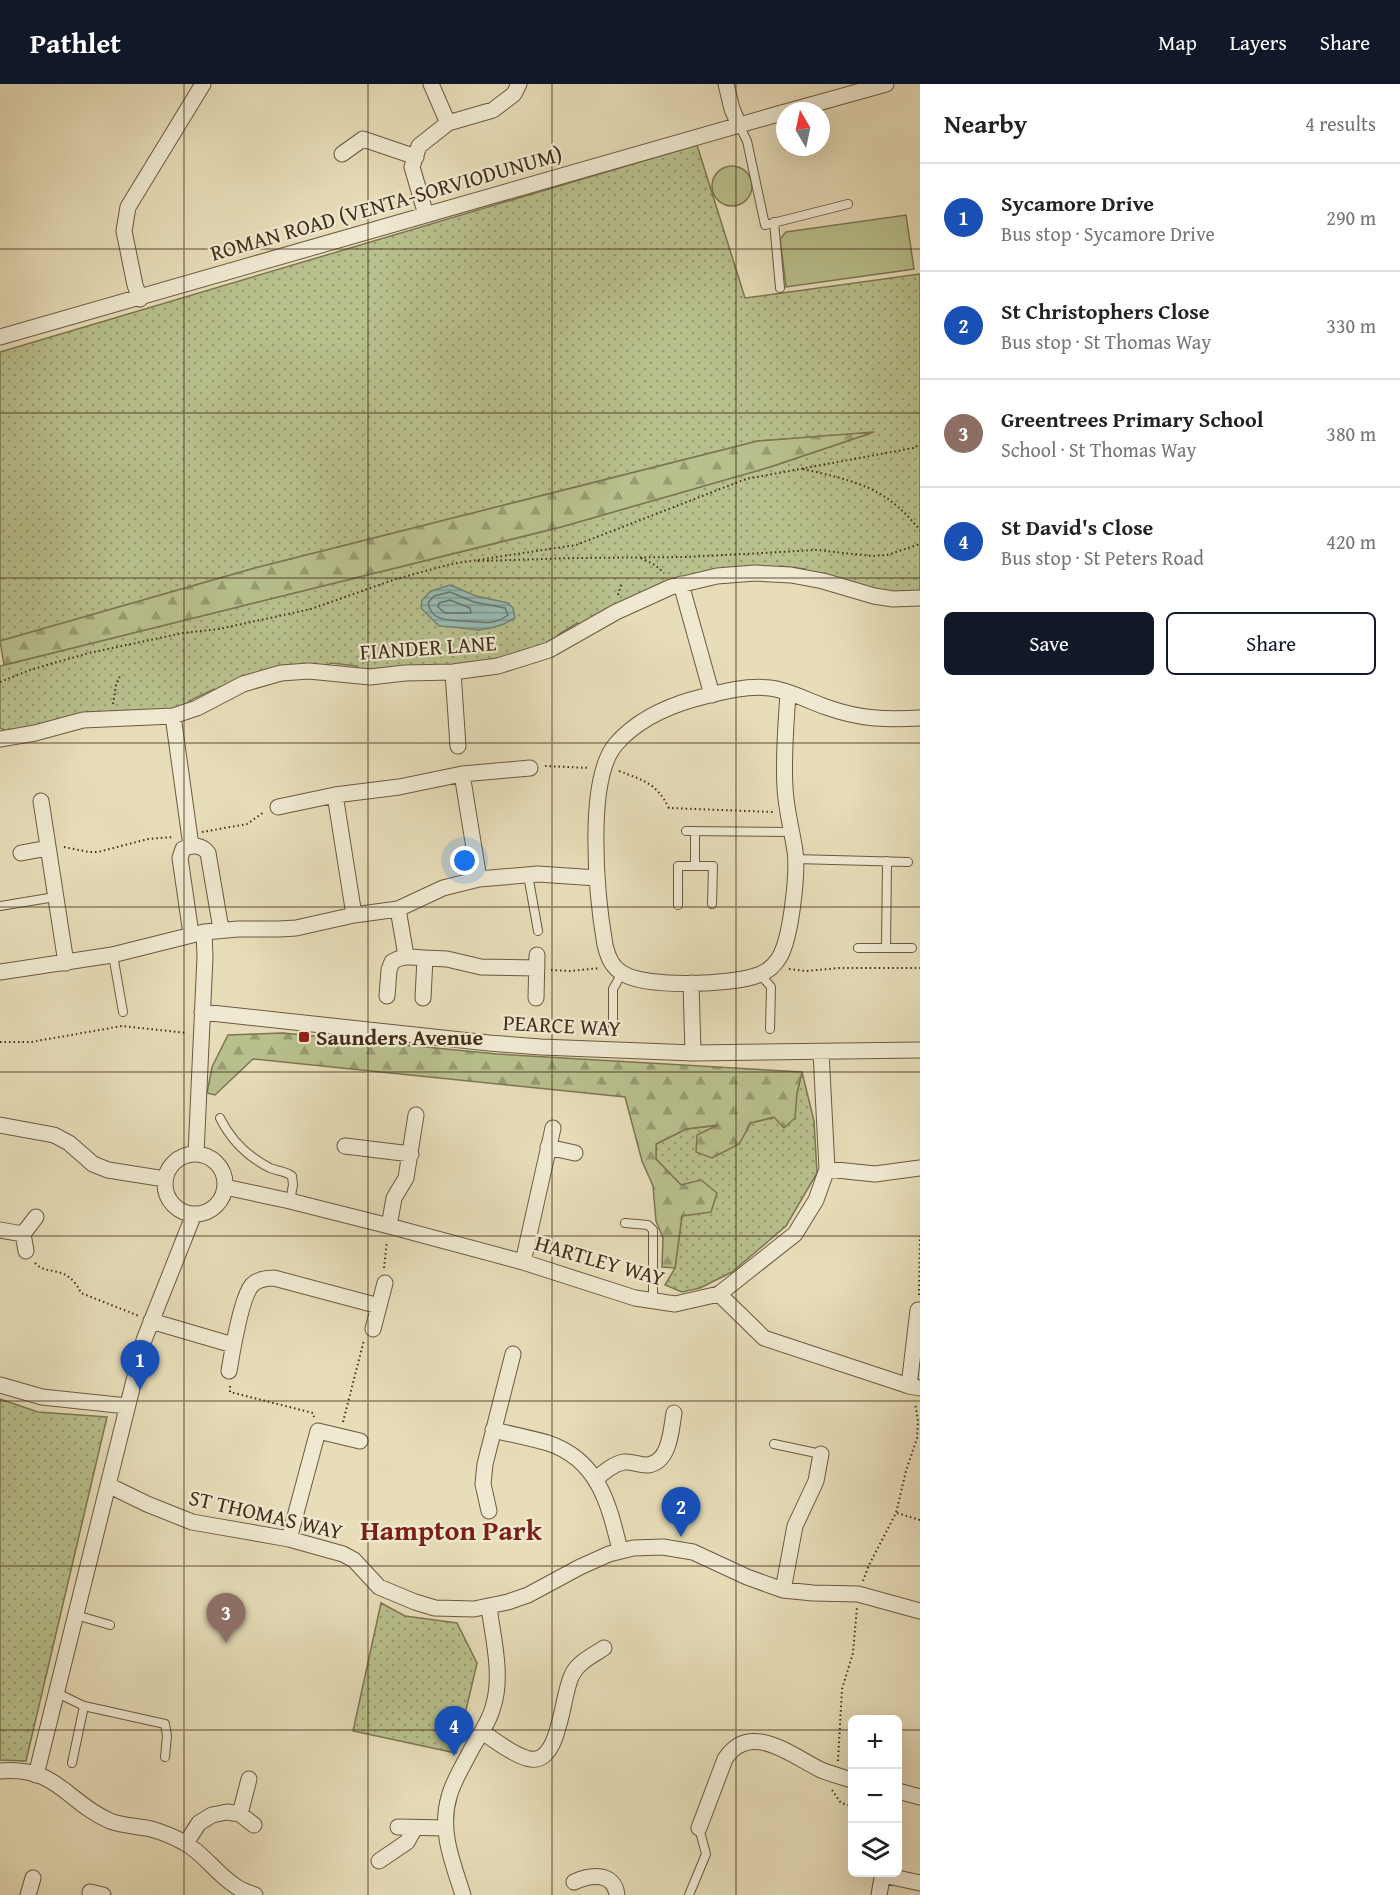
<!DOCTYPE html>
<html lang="en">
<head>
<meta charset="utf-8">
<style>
	body { margin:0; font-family:"Gentium Book Plus",serif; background:#f6f6f6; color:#222 }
	.controls { position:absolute; right:18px; bottom:18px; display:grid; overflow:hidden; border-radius:9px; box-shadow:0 6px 24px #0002 }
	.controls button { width:54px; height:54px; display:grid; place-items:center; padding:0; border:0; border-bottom:2px solid #e0e0e0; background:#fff; color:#222; font:30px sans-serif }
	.compass { position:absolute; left:776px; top:18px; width:54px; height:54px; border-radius:50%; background:#fff; box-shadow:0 6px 24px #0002; rotate:351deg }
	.you { position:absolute; left:465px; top:777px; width:21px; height:21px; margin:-15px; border:4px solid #fff; border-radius:50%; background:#1a73e8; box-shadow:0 0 0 9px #1a73e833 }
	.badge { display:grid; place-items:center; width:39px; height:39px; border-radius:50%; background:#111827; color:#fff; font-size:20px; font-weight:700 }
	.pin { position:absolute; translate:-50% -50px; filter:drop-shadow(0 2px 3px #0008) }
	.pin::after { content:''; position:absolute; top:32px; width:21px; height:18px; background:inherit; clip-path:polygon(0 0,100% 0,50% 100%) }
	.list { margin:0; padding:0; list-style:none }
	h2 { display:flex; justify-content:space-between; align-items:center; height:78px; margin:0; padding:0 24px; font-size:26px }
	h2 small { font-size:20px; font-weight:400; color:#767676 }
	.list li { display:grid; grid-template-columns:39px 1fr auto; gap:18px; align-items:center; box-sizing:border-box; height:108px; padding:0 24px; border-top:2px solid #e0e0e0 }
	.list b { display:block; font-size:22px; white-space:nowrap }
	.list p { margin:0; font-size:20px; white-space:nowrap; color:#767676 }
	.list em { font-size:20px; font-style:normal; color:#767676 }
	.actions { display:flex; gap:12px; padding:18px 24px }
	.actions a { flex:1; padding:14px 0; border:2px solid #111827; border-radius:9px; text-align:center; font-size:21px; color:#111827 }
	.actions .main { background:#111827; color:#fff }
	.icon { flex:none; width:33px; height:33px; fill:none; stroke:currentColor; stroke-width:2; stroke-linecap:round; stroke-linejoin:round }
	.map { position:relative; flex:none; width:920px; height:1811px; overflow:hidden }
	header { display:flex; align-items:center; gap:36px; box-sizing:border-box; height:84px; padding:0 30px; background:#111827; color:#fff }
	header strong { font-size:28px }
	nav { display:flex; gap:33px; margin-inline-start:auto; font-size:21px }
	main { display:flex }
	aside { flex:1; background:#fff }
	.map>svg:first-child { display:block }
</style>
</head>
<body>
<header>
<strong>Pathlet</strong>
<nav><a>Map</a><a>Layers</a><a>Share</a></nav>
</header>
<main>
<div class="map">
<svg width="920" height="1811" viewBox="0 0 920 1811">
	<defs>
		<pattern id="grass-dots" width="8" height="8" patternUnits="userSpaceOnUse" patternTransform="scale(1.5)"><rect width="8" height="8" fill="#b8c08d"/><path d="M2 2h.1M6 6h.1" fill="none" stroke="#979c72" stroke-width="1.8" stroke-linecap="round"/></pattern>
		<pattern id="forest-firs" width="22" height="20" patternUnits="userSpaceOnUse" patternTransform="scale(1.5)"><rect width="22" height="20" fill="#b8c08d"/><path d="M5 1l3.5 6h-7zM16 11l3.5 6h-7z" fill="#979c72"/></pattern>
		<pattern id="water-rules" width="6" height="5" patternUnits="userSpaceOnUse" patternTransform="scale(1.5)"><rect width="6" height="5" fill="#97bbb3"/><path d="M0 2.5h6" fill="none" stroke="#7d9891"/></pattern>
	</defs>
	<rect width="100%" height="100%" fill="#e7ddb8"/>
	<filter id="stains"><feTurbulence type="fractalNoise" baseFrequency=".00333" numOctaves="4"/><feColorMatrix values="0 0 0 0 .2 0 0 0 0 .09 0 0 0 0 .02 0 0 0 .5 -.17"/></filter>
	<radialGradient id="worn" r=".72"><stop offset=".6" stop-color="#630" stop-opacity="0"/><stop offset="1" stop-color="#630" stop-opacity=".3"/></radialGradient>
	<path fill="url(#grass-dots)" stroke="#7d7653" stroke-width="1.5" d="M697,61l48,153 175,-24v320l-35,-3 -76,-17 -4,-5 -25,-3 -4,4 -56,1 -137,54 -6,-2 -19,12 -2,8 -56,18 -139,12 -4,-7 -26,-3 -7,5 -105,24 -5,-3 -25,12 -3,7 -179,24 -7,-4v-62l561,-139 209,-60 101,-34 -113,8 -503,127 -255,73v-289z
		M802,988l12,49 3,52 -31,53 -54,46 -32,16 -18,4 -17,-7 10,-17 7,-52 19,-35 -20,4 -25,-26v-15l30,-15 35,-4 18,19 11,-21 25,-6 9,10 13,-34z
		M0,1315l38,13 69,5 -81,344 -26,-1z
		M381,1519l24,13 52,7 20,40 -21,90 -103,-22z"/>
	<path fill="url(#forest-firs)" stroke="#7d7653" stroke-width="1.5" d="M874,348l-104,35 -209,60 -557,138 -4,-24 255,-73 503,-127z
		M283,949l214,21 305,18 -5,21 -2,25 -11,10 -10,-11 -23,6 -12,21 -27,14 -16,-6 1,-17 21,-10 -32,4 -30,15v15l25,26 20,-5 16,13 -6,19 -29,4 -7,52 -13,-1 1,-29 -7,-17 -3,-35 -11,-25 -17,-64 -372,-38 -38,36 -8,-2 5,-26 16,-32z"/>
	<path fill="#b8c08d" stroke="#7d7653" stroke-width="1.5" d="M712 102a20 20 0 1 1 40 0a20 20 0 1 1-40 0Z
		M906,131l8,54 -128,18 -6,-48 6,-7z"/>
	<path fill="url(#water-rules)" stroke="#758275" stroke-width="1.5" d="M450,501l26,11 32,7 5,5 2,10 -11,6 -13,4 -12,2 -26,-3 -14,-1 -18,-18 1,-8 9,-9z"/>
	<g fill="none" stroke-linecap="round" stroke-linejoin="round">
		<path stroke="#6c7466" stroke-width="1.5" d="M450,508l24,10 31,6 3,7c-16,12 -29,6 -46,6 -14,-1 -31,0 -34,-18l6,-7z
			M450,516l20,8 1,5h-26l-7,-6 1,-4z"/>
		<defs>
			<path id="lane" d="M739,41l8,16 18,84 83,-21
				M774,138l6,66
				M686,747l105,1
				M795,775l113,3
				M695,782v-35
				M528,791l10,56
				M678,821v-39h35l-1,38
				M0,822l55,-9
				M858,864h54
				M886,864l1,-87
				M113,871l10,57
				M760,890l11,13 -1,42
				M613,946v-41l9,-16
				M220,1034c11,22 28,39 50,50 7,3 16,3 22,8l1,9 -3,16
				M625,1139l23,2 5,5v71
				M774,1360l47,10
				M76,1531l34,10
				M57,1609l27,13 81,18 2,12 -2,21
				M72,1679l12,-57
				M689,1811l17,-41 -7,-26"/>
			<path id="street" d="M431,0l17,39
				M726,0l6,25 7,16
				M789,27l97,-27
				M342,70l21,-15 53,18
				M426,131l-14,-48 7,-21 29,-23 45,-13 21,-16 5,-10
				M140,215l-5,-14 -11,-54 4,-24 75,-123
				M0,253c262,-74 523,-151 785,-225
				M681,500l31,111
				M453,588l5,74
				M788,609c-2,32 -5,64 -3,95 1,22 7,42 10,63 3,23 -4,88 -16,107 -5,8 -12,14 -21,17 -25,10 -111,13 -134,-1 -12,-6 -16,-17 -19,-29 -8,-46 -20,-165 11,-201 20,-23 50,-37 78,-45 24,-6 51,-14 76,-11 19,2 38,13 56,19 33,12 60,13 94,11
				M173,632l18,130
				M0,655l35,-6 48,-13 90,-4 24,-8 46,-24 38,-11 28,-2 61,6 35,-4 48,-1 45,-6 51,-16 67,-38 55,-25 46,-11 38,-3 36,2 32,6 51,15 19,3 27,-1
				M462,690l17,105
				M41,717l25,162
				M278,723l57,-12
				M21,769l27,-5
				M398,825l8,47
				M354,831l-19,-120 64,-8 63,-13 68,-6
				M191,850l-11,-76 3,-9c10,-5 19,-4 25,4l13,76
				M425,874l22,1 34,8 56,1
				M0,888l112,-17 92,-23 34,-3h41l17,-1 58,-13 44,-6 45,-21 36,-9 59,-5 59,4
				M691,899l2,70
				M387,912l2,-26 3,-8c10,-7 21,-5 33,-4l-2,40
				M536,914l1,-43
				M202,928l287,31 52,4 152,6 227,-3
				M0,1041l54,10 15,8 24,21 15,6 57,9
				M345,1062l66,8
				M548,1063l27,6
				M165 1100a30 30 0 1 1 60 0a30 30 0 1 1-60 0Z
				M196,1070l9,-197 -1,-25
				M827,1085l48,5 45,-6
				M225,1103l65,14 99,25 134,36 112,36 40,6 44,-10 76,-60 21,-34 11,-31 -6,-117
				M389,1142l5,-28 12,-20 10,-63
				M0,1146l23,4 13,-17
				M23,1150l3,17
				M523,1178l30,-134
				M719,1210l45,44 145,48 11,2
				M151,1237l82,24
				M373,1245l12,-46
				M229,1287c3,-18 12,-74 23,-86 6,-6 15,-7 22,-7l105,28
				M0,1301l42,12 85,9
				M909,1302l9,-76h2
				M493,1346c18,4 37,8 55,13 51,17 61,62 72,107
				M596,1395c8,-7 17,-15 28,-17 9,-1 16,4 24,3 22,-3 23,-35 26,-52
				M108,1401l39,19 45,18 97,17 54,15 11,6 25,27 36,15 20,6 39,1 34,-7 20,-7 52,-28 29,-13 24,-6 30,-1 30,5 54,25 36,13 30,3 45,1 62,17
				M489,1427l-6,-27 2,-20 28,-110
				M289,1455l29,-108 42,10
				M783,1506l12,-64 21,-45 5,-27
				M482,1648c13,8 28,21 44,26 35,12 35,-63 46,-83 6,-13 20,-19 32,-27
				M0,1687c58,-5 66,31 110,50 14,5 27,5 41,8 11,3 23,8 34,14 19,11 31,30 49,42 6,5 13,7 21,10
				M36,1691l108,-435 50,-126
				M898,1707l22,6
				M240,1730l9,-35
				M398,1743l47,1
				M699,1744l26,-69c25,-39 67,-3 96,11 10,4 21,7 31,10
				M186,1759l13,-20 13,-8 15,-3 13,2 14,11
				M379,1777l28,-19 8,-14
				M883,1791l37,8
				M574,1798c17,-8 40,-10 43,13
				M90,1808l13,3
				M28,1811l5,-17
				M463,1811c-10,-32 -24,-64 -14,-98 4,-16 14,-31 21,-45 8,-15 19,-29 23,-45 10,-31 0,-69 -4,-100
				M879,1811l4,-23"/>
		</defs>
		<use href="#lane" stroke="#6b5941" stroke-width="10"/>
		<use href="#street" stroke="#6b5941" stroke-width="17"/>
		<path stroke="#422d19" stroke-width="2" stroke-dasharray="1.5 3" stroke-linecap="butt" d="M803,385c26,6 56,12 79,26 15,9 27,22 38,35
			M641,474l14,7 9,8
			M478,477l96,-3 113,-1 130,-7 55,6 15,-1 33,-11
			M618,511l4,-13
			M0,598l30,-12 59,-17 94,-20 36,-4 92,-20 85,-30 55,-15 125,-19 170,-66 167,-31 7,-4
			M113,620l3,-19 4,-9
			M545,682l45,2
			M619,687c26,10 37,12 50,37l104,4
			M202,748l45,-8 17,-12
			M64,763l25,5h9l50,-13 25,-2
			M789,885l17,2 33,-3h81
			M551,886l19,1 30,-3
			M0,958h31l91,-16 65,7
			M35,1179c13,14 32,0 46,30l58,23
			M384,1184l3,-27
			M919,1211l1,-59
			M230,1302v6l83,21 1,4
			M343,1338l21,-82
			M897,1429l23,7
			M863,1497l6,-16 27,-52 10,-42 11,-33 1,-17 -3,-18
			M838,1677l4,-72 11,-36 4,-46
			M832,1706l9,13 11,3"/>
		<use href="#lane" stroke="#efe9d1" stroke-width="8"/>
		<use href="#street" stroke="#efe9d1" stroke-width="15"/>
	</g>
	<path fill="none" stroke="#422d19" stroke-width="1.5" stroke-opacity="0.55" d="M184,0v1811M368,0v1811M552,0v1811M736,0v1811M0,165h920M0,329h920M0,494h920M0,659h920M0,823h920M0,988h920M0,1152h920M0,1317h920M0,1482h920M0,1646h852M898,1646h22"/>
	<rect fill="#8f2418" stroke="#efe9d1" stroke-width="2" x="298" y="947" width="12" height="12" rx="3"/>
	<g text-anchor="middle" stroke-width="4.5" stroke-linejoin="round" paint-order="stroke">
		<g font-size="22" fill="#422d19" stroke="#efe9d1">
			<text transform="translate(386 119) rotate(-16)" y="8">ROMAN ROAD (VENTA-SORVIODUNUM)</text>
			<text transform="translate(428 563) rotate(-4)" y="8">FIANDER LANE</text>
			<text transform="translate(562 941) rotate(3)" y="8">PEARCE WAY</text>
			<text transform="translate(600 1176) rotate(16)" y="8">HARTLEY WAY</text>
			<text transform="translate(266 1430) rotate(13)" y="8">ST THOMAS WAY</text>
		</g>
		<g font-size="22" font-weight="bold" fill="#422d19" stroke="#efe9d1" text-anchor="start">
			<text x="316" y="961">Saunders Avenue</text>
		</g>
		<g font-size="28" font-weight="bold" fill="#7a1f14" stroke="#efe9d1">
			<text x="451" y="1456">Hampton Park</text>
		</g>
	</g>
	<rect width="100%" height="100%" filter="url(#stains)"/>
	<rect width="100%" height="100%" fill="url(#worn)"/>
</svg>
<div class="controls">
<button>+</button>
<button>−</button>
<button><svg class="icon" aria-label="layers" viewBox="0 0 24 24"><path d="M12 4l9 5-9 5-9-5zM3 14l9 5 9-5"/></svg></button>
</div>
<svg class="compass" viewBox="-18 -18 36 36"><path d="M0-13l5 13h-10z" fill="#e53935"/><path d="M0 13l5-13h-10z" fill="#767676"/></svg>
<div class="you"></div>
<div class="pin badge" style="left:140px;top:1306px;background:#1a4fb4">1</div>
<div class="pin badge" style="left:681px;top:1453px;background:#1a4fb4">2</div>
<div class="pin badge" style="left:226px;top:1559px;background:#8d6e63">3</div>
<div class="pin badge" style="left:454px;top:1672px;background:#1a4fb4">4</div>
</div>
<aside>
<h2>Nearby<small>4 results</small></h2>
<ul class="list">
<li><span class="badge" style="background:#1a4fb4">1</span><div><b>Sycamore Drive</b><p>Bus stop · Sycamore Drive</p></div><em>290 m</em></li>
<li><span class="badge" style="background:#1a4fb4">2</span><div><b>St Christophers Close</b><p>Bus stop · St Thomas Way</p></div><em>330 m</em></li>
<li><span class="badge" style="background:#8d6e63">3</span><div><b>Greentrees Primary School</b><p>School · St Thomas Way</p></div><em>380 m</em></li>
<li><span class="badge" style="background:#1a4fb4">4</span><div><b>St David's Close</b><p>Bus stop · St Peters Road</p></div><em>420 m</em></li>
</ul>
<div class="actions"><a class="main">Save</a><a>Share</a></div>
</aside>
</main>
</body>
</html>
